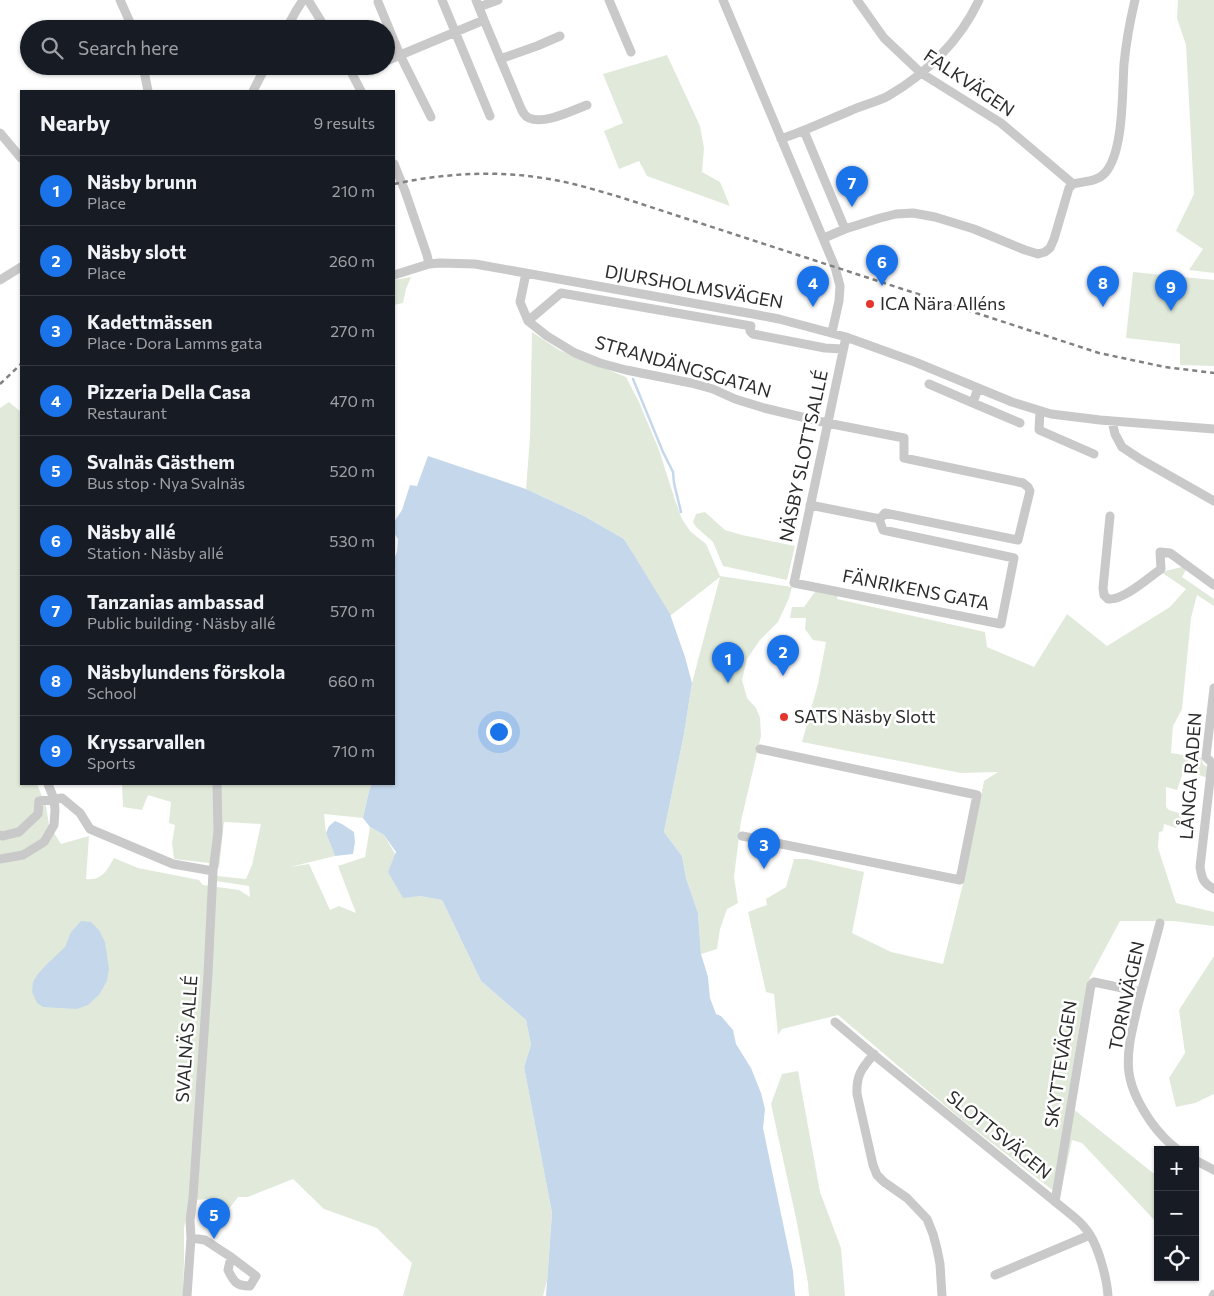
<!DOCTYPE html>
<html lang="en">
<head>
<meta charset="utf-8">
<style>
	body { margin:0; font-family:Commissioner,sans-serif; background:#242831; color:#f1f3f6 }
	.controls { position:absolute; right:15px; bottom:15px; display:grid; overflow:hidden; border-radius:0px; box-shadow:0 1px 4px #0004 }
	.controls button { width:45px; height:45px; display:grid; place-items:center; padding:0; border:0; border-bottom:1px solid #363941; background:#171b24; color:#f1f3f6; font:25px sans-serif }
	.you { position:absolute; left:498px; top:731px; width:18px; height:18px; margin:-12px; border:4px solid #fff; border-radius:50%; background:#1a73e8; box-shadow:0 0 0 8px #1a73e833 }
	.badge { display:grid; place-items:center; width:32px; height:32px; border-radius:50%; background:#1a73e8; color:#fff; font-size:16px; font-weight:700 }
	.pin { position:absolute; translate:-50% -41px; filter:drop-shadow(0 1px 2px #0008) }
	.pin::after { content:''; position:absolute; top:26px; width:18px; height:15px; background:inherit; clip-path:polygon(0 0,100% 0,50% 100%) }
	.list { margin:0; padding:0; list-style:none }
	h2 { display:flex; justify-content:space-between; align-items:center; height:65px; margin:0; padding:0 20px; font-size:21px }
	h2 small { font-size:16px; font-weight:400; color:#9ea1a6 }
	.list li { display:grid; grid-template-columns:32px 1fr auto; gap:15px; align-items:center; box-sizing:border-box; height:70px; padding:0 20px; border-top:1px solid #363941 }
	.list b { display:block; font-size:19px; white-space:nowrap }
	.list p { margin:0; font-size:16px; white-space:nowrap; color:#9ea1a6 }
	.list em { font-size:16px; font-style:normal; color:#9ea1a6 }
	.icon { flex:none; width:28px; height:28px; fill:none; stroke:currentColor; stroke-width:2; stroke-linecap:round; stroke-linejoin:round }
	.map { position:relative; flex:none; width:1214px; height:1296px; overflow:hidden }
	.search { position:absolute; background:#171b24; box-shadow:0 1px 4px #0004; left:20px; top:20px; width:375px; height:55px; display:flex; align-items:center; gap:12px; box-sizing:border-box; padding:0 18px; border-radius:28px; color:#9ea1a6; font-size:19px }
	.panel { position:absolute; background:#171b24; box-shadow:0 1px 4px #0004; left:20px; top:90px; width:375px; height:695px; border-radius:0px }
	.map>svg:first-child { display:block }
</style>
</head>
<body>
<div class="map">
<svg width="1214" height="1296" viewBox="0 0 1214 1296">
	<rect width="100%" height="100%" fill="#fff"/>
	<path fill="#e1eada" d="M1178,0h36v273l-25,-3 14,-21 -27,-18 18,-37 -8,-149 -9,-27z
		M667,55l33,71 4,22 -2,24 18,10 10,24 -83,-30 -8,-15 -20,8 -15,-38 19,-8 -20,-49z
		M1133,272l81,8v86l-34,-1v-21l-54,-6z
		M411,277l-5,12 -3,14 -9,2v-25z
		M532,332l27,18 67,27 13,25 20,48 16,50 7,19 8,12 16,13 14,32 72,11 -3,11 -11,24 -18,18 -13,19 -5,21 5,18 9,10 4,10 1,18 -20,85 -7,56 4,26 -11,6 -7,20 -3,20 -16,5 -3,-41 -12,-35 -4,-22 -18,-24 20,-98 8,-51 28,-106 -50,39 -34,-58 -12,-19 -40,-23 -58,-27 4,-52z
		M9,402l12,10v372h16l9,22 3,19 12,19 28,-8 -3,43c16,2 21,-9 28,-21l24,10 61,12 4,5 36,5 11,7 -1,-11 -33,-5 1,-5 29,3 6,-14 9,-41 -37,-2 -5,46 -10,-5 -35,-4 -2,-16 3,-18 -6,-2 2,-21 -23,-7 -6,15 -19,-3 -1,-23h250l-3,7 -6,27 -39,-4 2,19 9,23 -45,11 19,-3 21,46 9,-4 17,7 -18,-47 27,-9 5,-30 14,8 36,61 22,4 39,81 45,39 5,25 -7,22 28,146 -5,68 -4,15h-140l9,-33 -35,-35 -53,-19 -31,-30 -45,18h-10l-27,35 -10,-12 1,-14 19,-9 -23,3 -7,-8 -7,36v33l-1,35h-183v-888z
		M705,512l20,18 17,5 53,11 -8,34 -64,-14 -10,-24 -17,-15 -3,-5 3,-8z
		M1182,567l4,3 -4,7 32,22v7l-17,-11 -6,23 -9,91 -9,17 -2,27 31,5 1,6 6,4 -1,10 -24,-8 -7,20 -11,-3v20l3,3 10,3 2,4 -5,11 -12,-4 -1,7 -4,1 -1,16 18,55 38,9v14l-41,-5h-53l-30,56 -10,46 -13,81 91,73v47l-76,-81 -10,-3 -12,56 -99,-77 -123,-104 -56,14 -4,6 -4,-41 -8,-2 -18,-80 19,-7 -1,-6 20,-12 8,-28h13l57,13 -12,61 39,19 52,12 21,-84 20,-99 14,-9 -37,1 -159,-31 16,-58 8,-42 -13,-2 -8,-11 1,-11h-16l2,-11h12l13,-18 21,4 -1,6 148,33 2,15 47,20 33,-53 40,32 63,-39 16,-18 -25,-17z
		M1214,956v138l-19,9 -19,4 -7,-29 16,-25 -6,-43z
		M798,1071l22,121 21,56 4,48h-36l-1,-13 -11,-60 -26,-119 11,-30z"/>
	<path fill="#c5d8eb" d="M428,456l98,33 58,27 40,23 12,19 34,56 15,43 7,26 -8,51 -20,98 18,24 4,22 12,35 3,41 7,23 2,21 6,16 5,2 12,14 3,14 15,24 10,25 4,16 -2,19 30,143 2,25h-249l6,-83 -28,-146 7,-22 -5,-25 -45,-39 -39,-81 -22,-4 -17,2 -15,-26 8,-20 -12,-17 -14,-8 -7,-9 6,-27 3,-7h22v-225l3,-7 1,-13 -4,-6v-11l8,-12 8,-25 7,1z
		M335,821l7,3 12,8 1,10 -2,12 -18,2 -9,-23 3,-7z
		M81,921l10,1 8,8 6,12 4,27 -2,12 -8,14 -11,10 -11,4 -34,-2 -6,-4 -5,-11 1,-10 4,-7 8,-9 20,-19 6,-15z"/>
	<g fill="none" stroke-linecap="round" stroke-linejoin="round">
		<path stroke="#c5d8eb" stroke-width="2.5" d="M633,379l30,73 10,20 1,11 7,29"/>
		<path stroke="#c9c9c9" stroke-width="9" d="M120,0l13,29
			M308,0l18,29
			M442,0l48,116
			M609,0l22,52
			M723,0l112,267 5,19 -1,15 -7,31
			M857,0l27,38 37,35 80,50 72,61
			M378,2l22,53 31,62
			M479,7l19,-7
			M484,20l36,86c2,5 4,10 9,12 15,7 44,-8 58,-13
			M286,29l10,-18 7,-11
			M500,59l37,-13 23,-10
			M386,61l98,-41 -8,-20
			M143,66l5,25
			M348,66l13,25
			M351,72l23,-6
			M253,91l13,-25
			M804,131l41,98
			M0,133l21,25
			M781,139c24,-8 47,-19 71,-29 11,-5 25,-8 36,-14 38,-22 72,-55 91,-96
			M394,164l11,27 22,64 2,9
			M824,238l21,-9 35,-11 16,-4 17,-1 22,4 39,12 51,21 13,4 7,-2 5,-4 4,-9 15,-51 4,-4c11,-3 24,-2 32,-11 19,-21 17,-81 19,-109 2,-21 6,-43 11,-64
			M526,273l-6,29 8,19 19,15 28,17 25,10 26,7 65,13 22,6 22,10 29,9 63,15 77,15v20l119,25 5,4 2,4 -12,49 -133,-27 -5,6 -70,-14
			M394,275l35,-11 11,-1 35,1 278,50 26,5 67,18 69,25 97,40 39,12 49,6 114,9
			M0,280l21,-13
			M528,321l33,-28 190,33 -1,5 3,3 72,14 18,1
			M846,337l-52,246 207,41 13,-66 -131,-28 -4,-11
			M929,384l44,19
			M978,388l-5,15 47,20
			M1040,411l-1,19 55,24
			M1112,421l3,13 7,13 18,12 74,42
			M1110,516l-7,72 1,7 4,4c15,2 40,-21 53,-30l-1,-17 10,1 44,32
			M1214,688l-8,69 6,6 -12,104c2,12 3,16 14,22
			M0,835l2,1 17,-4 19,-18 1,-13 23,-3 18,15 10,16 83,35 40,7
			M742,836l218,44 17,-85 -217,-46
			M0,859l23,-4 21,-13 10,-17 1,-15 -1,-11 -6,-15
			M1160,923c-7,27 -15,54 -22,82 -5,22 -12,45 -9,68 3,19 12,34 22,49 8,11 16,20 27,28
			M835,1022l44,37 195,158c6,5 12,11 16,18 9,14 17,44 18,61
			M874,1054c-12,14 -18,21 -17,40l16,71 4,10 7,7 23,16 20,21 6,15 4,15 3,15 2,32
			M1195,1160l19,10
			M1055,1202l36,-217 3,-3 47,10
			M191,1238l14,2 26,17 25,19 -6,10c-14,0 -16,-4 -22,-16l3,-13
			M995,1275l95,-40
			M187,1296l4,-58 -1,-18 3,-22 15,-224 5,-103 5,-39 -1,-48
			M1213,1296l1,-2"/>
		<path stroke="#818181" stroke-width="2.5" stroke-dasharray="5 4" stroke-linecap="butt" d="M394,184c52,-11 103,-14 155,-5 25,4 50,12 74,19l476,155 66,14 49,6
			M0,384l21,-20"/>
	</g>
	<g fill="#e5362d" stroke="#fff" stroke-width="2">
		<circle cx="870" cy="304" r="5"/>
		<circle cx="784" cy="717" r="5"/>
	</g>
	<g text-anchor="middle" stroke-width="5" stroke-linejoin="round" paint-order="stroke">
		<g font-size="18" fill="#2c2c2c" stroke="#fff">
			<text transform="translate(969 83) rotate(34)" y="6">FALKVÄGEN</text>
			<text transform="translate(694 287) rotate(10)" y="6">DJURSHOLMSVÄGEN</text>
			<text transform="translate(683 367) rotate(16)" y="6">STRANDÄNGSGATAN</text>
			<text transform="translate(804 456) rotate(-78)" y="6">NÄSBY SLOTTSALLÉ</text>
			<text transform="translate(916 590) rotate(11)" y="6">FÄNRIKENS GATA</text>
			<text transform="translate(1191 776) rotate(-86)" y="6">LÅNGA RADEN</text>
			<text transform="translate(1127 996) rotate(-78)" y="6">TORNVÄGEN</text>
			<text transform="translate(187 1039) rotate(-86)" y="6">SVALNÄS ALLÉ</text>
			<text transform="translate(1061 1064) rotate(-81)" y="6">SKYTTEVÄGEN</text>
			<text transform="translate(999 1135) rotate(39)" y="6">SLOTTSVÄGEN</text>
		</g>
		<g font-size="18" fill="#2c2c2c" stroke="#fff" text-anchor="start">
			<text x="880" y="310">ICA Nära Alléns</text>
			<text x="794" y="723">SATS Näsby Slott</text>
		</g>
	</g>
</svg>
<div class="controls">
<button>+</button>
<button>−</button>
<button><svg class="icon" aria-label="locate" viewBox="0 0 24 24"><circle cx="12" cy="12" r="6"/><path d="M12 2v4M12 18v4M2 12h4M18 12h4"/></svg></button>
</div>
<div class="you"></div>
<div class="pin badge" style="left:728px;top:683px">1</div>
<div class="pin badge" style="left:783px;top:676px">2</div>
<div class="pin badge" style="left:764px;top:869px">3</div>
<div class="pin badge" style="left:813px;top:307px">4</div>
<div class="pin badge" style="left:214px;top:1239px">5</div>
<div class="pin badge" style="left:882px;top:286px">6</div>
<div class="pin badge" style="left:852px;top:207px">7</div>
<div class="pin badge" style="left:1103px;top:307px">8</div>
<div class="pin badge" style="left:1171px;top:311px">9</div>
<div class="search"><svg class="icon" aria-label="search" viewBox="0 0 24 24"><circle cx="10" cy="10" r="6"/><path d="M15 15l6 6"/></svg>Search here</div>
<section class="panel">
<h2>Nearby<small>9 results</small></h2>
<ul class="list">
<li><span class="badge">1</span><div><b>Näsby brunn</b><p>Place</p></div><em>210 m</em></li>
<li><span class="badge">2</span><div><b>Näsby slott</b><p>Place</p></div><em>260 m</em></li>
<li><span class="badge">3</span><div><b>Kadettmässen</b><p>Place · Dora Lamms gata</p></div><em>270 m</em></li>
<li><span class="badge">4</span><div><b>Pizzeria Della Casa</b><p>Restaurant</p></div><em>470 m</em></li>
<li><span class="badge">5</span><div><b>Svalnäs Gästhem</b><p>Bus stop · Nya Svalnäs</p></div><em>520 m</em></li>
<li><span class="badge">6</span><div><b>Näsby allé</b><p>Station · Näsby allé</p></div><em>530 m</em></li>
<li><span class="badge">7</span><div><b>Tanzanias ambassad</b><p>Public building · Näsby allé</p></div><em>570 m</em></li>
<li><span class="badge">8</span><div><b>Näsbylundens förskola</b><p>School</p></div><em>660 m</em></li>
<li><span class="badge">9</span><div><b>Kryssarvallen</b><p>Sports</p></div><em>710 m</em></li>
</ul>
</section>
</div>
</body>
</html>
